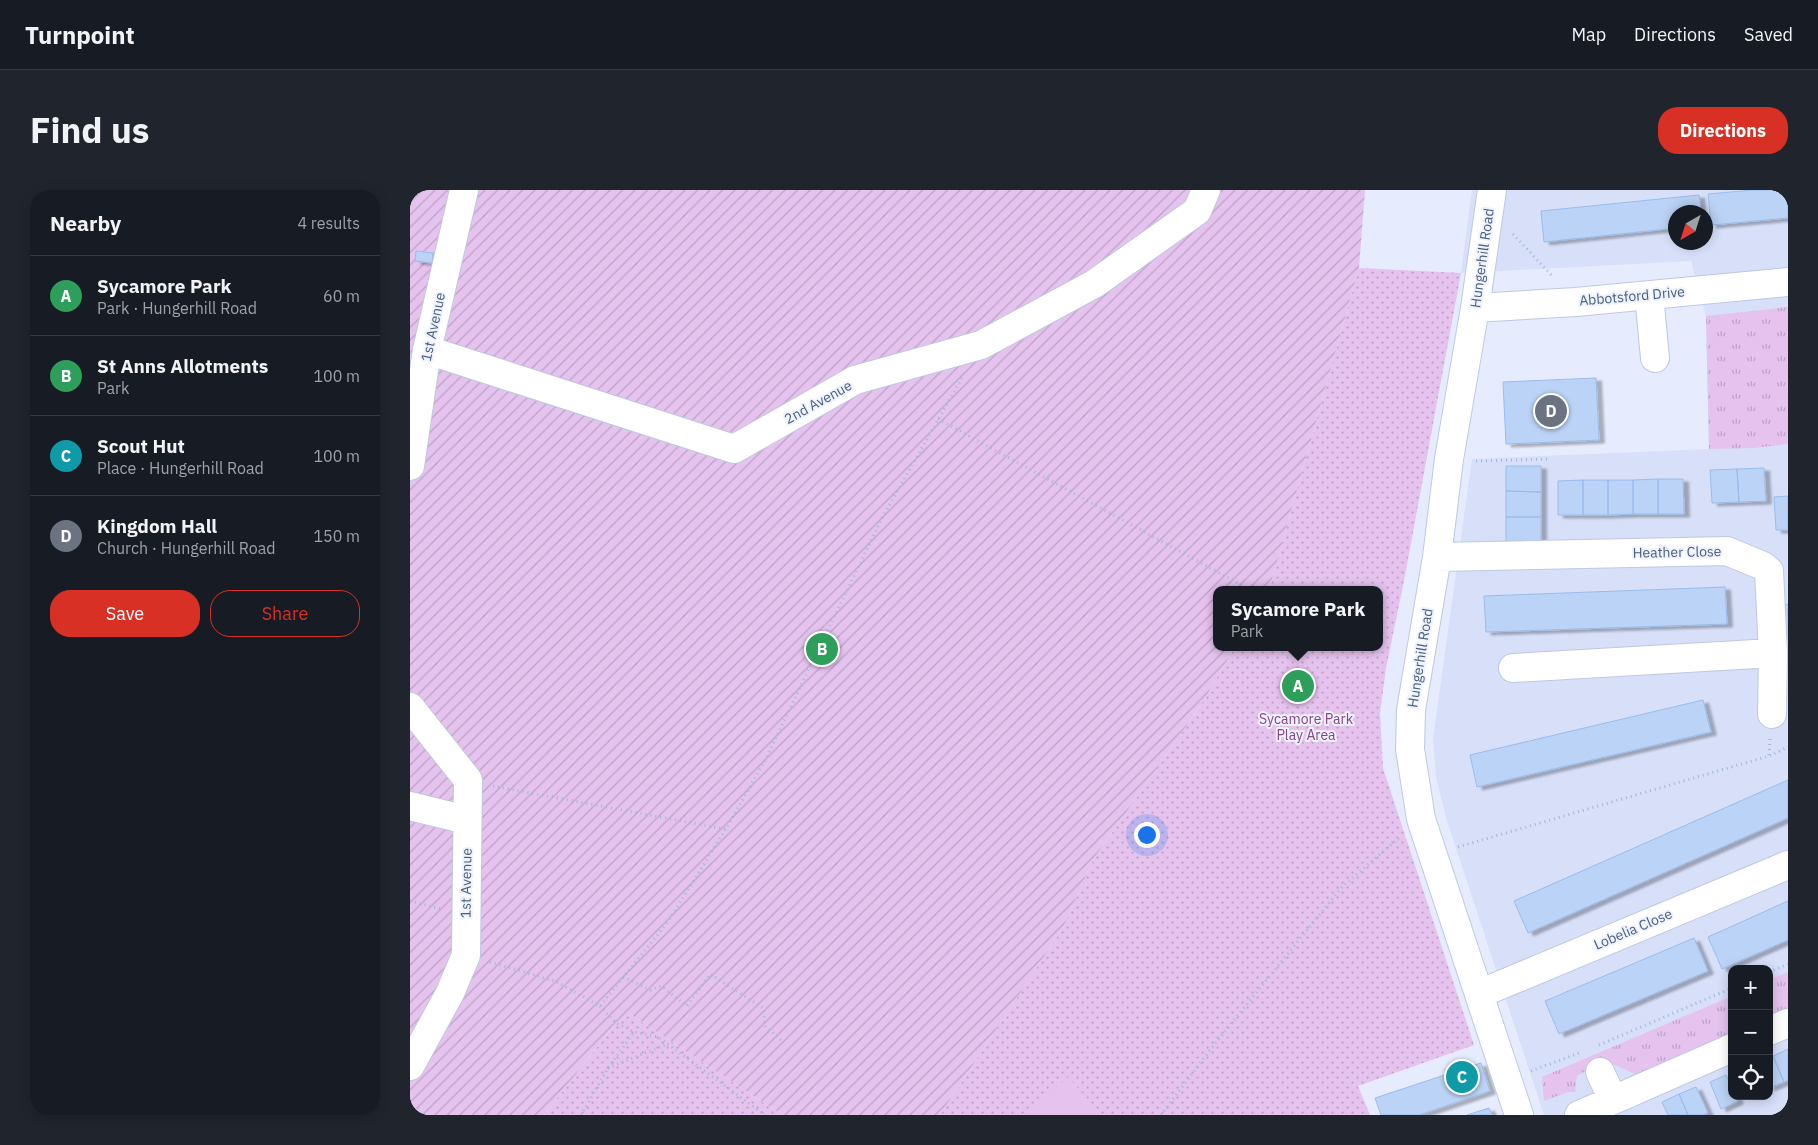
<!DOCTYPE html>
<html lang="en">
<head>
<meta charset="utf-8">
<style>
	body { margin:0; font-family:"IBM Plex Sans",sans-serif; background:#20242c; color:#f1f3f6 }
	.controls { position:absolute; right:15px; bottom:15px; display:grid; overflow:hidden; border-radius:10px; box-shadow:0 2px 12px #0003 }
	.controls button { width:45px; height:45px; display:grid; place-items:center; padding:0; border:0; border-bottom:1px solid #363941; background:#171b24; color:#f1f3f6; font:25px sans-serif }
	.compass { position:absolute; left:1258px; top:15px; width:45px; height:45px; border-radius:50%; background:#171b24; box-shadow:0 2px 12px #0003; rotate:219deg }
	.you { position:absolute; left:736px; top:644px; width:18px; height:18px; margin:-12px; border:4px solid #fff; border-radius:50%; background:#1a73e8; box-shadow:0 0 0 8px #1a73e833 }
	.badge { display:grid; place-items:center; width:32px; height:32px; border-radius:50%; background:#d93025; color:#fff; font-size:16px; font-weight:700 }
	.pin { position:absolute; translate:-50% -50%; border:2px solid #fff; box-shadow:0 1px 5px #0006 }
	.popup { position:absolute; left:803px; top:396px; width:170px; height:65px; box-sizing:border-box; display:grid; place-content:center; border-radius:10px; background:#171b24; filter:drop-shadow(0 1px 4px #0005); font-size:16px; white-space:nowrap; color:#9ea1a6 }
	.popup b { font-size:19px; color:#f1f3f6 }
	.popup::after { content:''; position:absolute; left:50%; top:100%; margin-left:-10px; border:10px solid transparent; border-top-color:#171b24 }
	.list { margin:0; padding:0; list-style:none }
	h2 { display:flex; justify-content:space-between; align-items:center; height:65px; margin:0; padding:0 20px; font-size:21px }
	h2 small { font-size:16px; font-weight:400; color:#9ea1a6 }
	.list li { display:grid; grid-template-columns:32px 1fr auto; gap:15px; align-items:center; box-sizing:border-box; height:80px; padding:0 20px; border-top:1px solid #363941 }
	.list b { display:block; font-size:19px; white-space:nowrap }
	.list p { margin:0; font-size:16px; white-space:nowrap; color:#9ea1a6 }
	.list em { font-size:16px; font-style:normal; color:#9ea1a6 }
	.actions { display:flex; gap:10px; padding:15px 20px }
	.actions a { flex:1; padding:11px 0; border:1px solid #d93025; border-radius:20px; text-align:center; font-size:18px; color:#d93025 }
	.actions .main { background:#d93025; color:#fff }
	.icon { flex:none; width:28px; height:28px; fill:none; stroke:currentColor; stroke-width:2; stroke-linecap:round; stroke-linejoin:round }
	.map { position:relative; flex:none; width:1378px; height:925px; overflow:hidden; border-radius:20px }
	header { display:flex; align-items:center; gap:30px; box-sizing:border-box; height:70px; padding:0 25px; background:#171b24; border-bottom:1px solid #363941 }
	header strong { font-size:24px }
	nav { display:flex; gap:28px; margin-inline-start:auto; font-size:18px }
	.intro { display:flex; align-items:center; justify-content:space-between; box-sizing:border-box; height:120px; padding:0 30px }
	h1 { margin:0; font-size:35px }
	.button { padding:12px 22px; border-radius:20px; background:#d93025; color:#fff; font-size:18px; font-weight:700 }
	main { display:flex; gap:30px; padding:0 30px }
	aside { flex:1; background:#171b24; border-radius:20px; box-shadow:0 2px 12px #0003 }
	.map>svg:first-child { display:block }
</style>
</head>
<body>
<header>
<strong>Turnpoint</strong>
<nav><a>Map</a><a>Directions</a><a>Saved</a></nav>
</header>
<div class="intro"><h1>Find us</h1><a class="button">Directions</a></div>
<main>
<aside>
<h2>Nearby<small>4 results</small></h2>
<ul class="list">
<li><span class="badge" style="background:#2e9e5b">A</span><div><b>Sycamore Park</b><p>Park · Hungerhill Road</p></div><em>60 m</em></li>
<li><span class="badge" style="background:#2e9e5b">B</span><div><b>St Anns Allotments</b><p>Park</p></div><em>100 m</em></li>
<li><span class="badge" style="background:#0f9aa8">C</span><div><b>Scout Hut</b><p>Place · Hungerhill Road</p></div><em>100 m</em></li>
<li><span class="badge" style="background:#6b7280">D</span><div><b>Kingdom Hall</b><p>Church · Hungerhill Road</p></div><em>150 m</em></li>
</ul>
<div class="actions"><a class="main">Save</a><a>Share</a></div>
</aside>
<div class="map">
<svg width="1378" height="925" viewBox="0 0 1378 925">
	<defs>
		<pattern id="grass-tufts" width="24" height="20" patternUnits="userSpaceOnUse" patternTransform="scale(1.25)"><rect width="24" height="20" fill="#e5c3ee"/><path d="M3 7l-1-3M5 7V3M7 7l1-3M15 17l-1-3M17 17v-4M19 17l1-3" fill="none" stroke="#bca2c6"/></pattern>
		<pattern id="park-dots" width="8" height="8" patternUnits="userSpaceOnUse" patternTransform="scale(1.25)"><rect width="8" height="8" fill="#e5c3ee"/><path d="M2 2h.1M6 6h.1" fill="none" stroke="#bca2c6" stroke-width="1.8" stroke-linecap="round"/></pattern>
		<pattern id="garden-furrows" width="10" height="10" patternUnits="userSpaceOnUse" patternTransform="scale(1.25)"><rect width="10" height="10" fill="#e5c3ee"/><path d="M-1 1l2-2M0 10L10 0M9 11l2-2" fill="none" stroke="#bca2c6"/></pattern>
		<filter id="shadow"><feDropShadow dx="5.5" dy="3" stdDeviation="1" flood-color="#0004"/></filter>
	</defs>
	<rect width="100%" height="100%" fill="#e6ebfe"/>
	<path fill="#d7dff9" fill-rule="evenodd" d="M1062,0h316v925h-244l-97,-294 -11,-44 -3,-38 39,-280 237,-10 -3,-133 -15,-55 -230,12zM1266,22h30v30h-30zM1322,779h37v127h-37z"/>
	<path fill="url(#grass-tufts)" d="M1378,117v137l-34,4 -45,1 -3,-133z
		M1378,782v38l-19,9v-39z
		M1322,806v39l-84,39h-13l-20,-9 -15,-2 -23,13 -2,16h-7l-24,9 -2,-24z"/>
	<path fill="url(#park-dots)" d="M949,78l102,5 -57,308 -18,87 -6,45 3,55 91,277 -116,41 12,29h-430l124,-189 29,-66 108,-155 34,-58h144v-57h-110z
		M220,824l152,101h-238l72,-92z"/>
	<path fill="url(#garden-furrows)" d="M0,0h955l-6,78 -90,322h-52v57h18l-34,58 -108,155 -29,66 -124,189h-158l-152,-101 -14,9 -72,92h-134z"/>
	<path fill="#e5c3ee" d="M658,887l34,38h-76z"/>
	<path fill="#bbd3f6" stroke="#9abceb" filter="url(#shadow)" d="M1343,0h35v28l-77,7 -3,-31z
		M1289,5l2,17h-25v16l-132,14 -3,-31z
		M6,61l17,2 -1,10 -17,-2z
		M1186,188l3,62 -93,4 -3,-62z
		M1096,276h35v26l-35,-1z
		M1354,278l2,33 -27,1 -2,-33z
		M1327,279l2,33 -27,1 -2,-33z
		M1248,289h25l1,35h-26z
		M1248,289v35h-25v-34z
		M1173,290v35h-25v-34z
		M1173,290h25v35h-25z
		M1198,290h25v34l-25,1z
		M1096,301l35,1v25h-35z
		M1378,306v34h-12l-2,-33z
		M1096,327h35v26h-35z
		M1315,397l2,37 -241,8 -2,-36z
		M1378,414v36h-3l-1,-35z
		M1293,510l8,32 -234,55 -7,-32z
		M1378,590v38l-260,115 -14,-32z
		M1378,711v39l-66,29 -14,-32z
		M1284,748l14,33 -149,63 -14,-33z
		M1378,859v31l-4,2 -11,-26z
		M1363,866l11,26 -15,6v-31z
		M1071,873l9,28 -71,24h-38l-6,-17z
		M1316,885l6,12v9h4l2,5 -17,8 -11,-27z
		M1286,897l12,26 -5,2h-15l-9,-21z
		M1269,904l9,21h-20l-6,-13z
		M1079,918l3,7h-25z"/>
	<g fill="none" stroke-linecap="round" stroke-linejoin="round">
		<defs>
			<path id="minor" d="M1082,0l-17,118 -26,151 -12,98 -26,153 -1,39 11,70 98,296
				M1239,105l6,63
				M1065,118l101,-6 212,-20
				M17,160l307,99 121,-69 126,-35 113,-61 103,-73 9,-21
				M0,276l17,-116 37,-160
				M1027,367l290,-6 36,15 6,5 4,82 -1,61
				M1103,478l260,-15
				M0,517l58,73 -2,175 -16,38 -40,73
				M0,616l57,14
				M1069,804l309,-129
				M1359,841l19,-8
				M1190,882l13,28
				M1169,925l153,-67"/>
		</defs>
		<use href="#minor" stroke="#bdc9e2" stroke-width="30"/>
		<path stroke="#9eb8dc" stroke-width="3" stroke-dasharray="1 4" stroke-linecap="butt" d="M1103,44l40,43
			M528,229l307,168
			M1066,271l74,-2
			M1359,565l1,-16
			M83,596l232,43
			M1048,657l311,-91 19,-9
			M0,711l31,8
			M80,772l65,19 45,25 67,-83 59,-94 39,-69 117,-242 80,-140
			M1359,782l19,-8
			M213,787l28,13 10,-4 26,20 23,-32 53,34 2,18 16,14
			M190,816l16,17 18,9 24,5 107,78
			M1189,855l133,-57
			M198,878l59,-24
			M1121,881l51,-19
			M171,925l27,-47 26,-36
			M751,925l49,-65 132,-163 58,-50"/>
		<use href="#minor" stroke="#fff" stroke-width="28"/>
	</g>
	<g text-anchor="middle" stroke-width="4" stroke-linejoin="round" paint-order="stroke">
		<g font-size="14" fill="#485f7b" stroke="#eff2ff">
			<text transform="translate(1072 68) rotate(-82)" y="5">Hungerhill Road</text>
			<text transform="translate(1222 106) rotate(-5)" y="5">Abbotsford Drive</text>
			<text transform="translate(23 137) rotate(-78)" y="5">1st Avenue</text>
			<text transform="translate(408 212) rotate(-29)" y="5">2nd Avenue</text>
			<text transform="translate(1267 362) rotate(-1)" y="5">Heather Close</text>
			<text transform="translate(1010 468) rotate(-81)" y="5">Hungerhill Road</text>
			<text transform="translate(56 693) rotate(-89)" y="5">1st Avenue</text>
			<text transform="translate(1223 739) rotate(-23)" y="5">Lobelia Close</text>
		</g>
		<g font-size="14" fill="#87438e" stroke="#eff2ff">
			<text x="896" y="534">Sycamore Park<tspan x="896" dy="16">Play Area</tspan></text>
		</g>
	</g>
</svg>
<div class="controls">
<button>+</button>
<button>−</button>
<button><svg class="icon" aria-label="locate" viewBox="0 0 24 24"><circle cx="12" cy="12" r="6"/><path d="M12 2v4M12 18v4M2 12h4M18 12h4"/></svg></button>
</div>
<svg class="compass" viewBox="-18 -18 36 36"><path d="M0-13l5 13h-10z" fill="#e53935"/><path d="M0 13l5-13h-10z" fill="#9ea1a6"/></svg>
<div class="you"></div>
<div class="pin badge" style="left:888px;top:496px;background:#2e9e5b">A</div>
<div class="popup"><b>Sycamore Park</b>Park</div>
<div class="pin badge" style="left:412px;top:459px;background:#2e9e5b">B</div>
<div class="pin badge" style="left:1052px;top:887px;background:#0f9aa8">C</div>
<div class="pin badge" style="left:1141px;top:221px;background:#6b7280">D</div>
</div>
</main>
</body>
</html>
